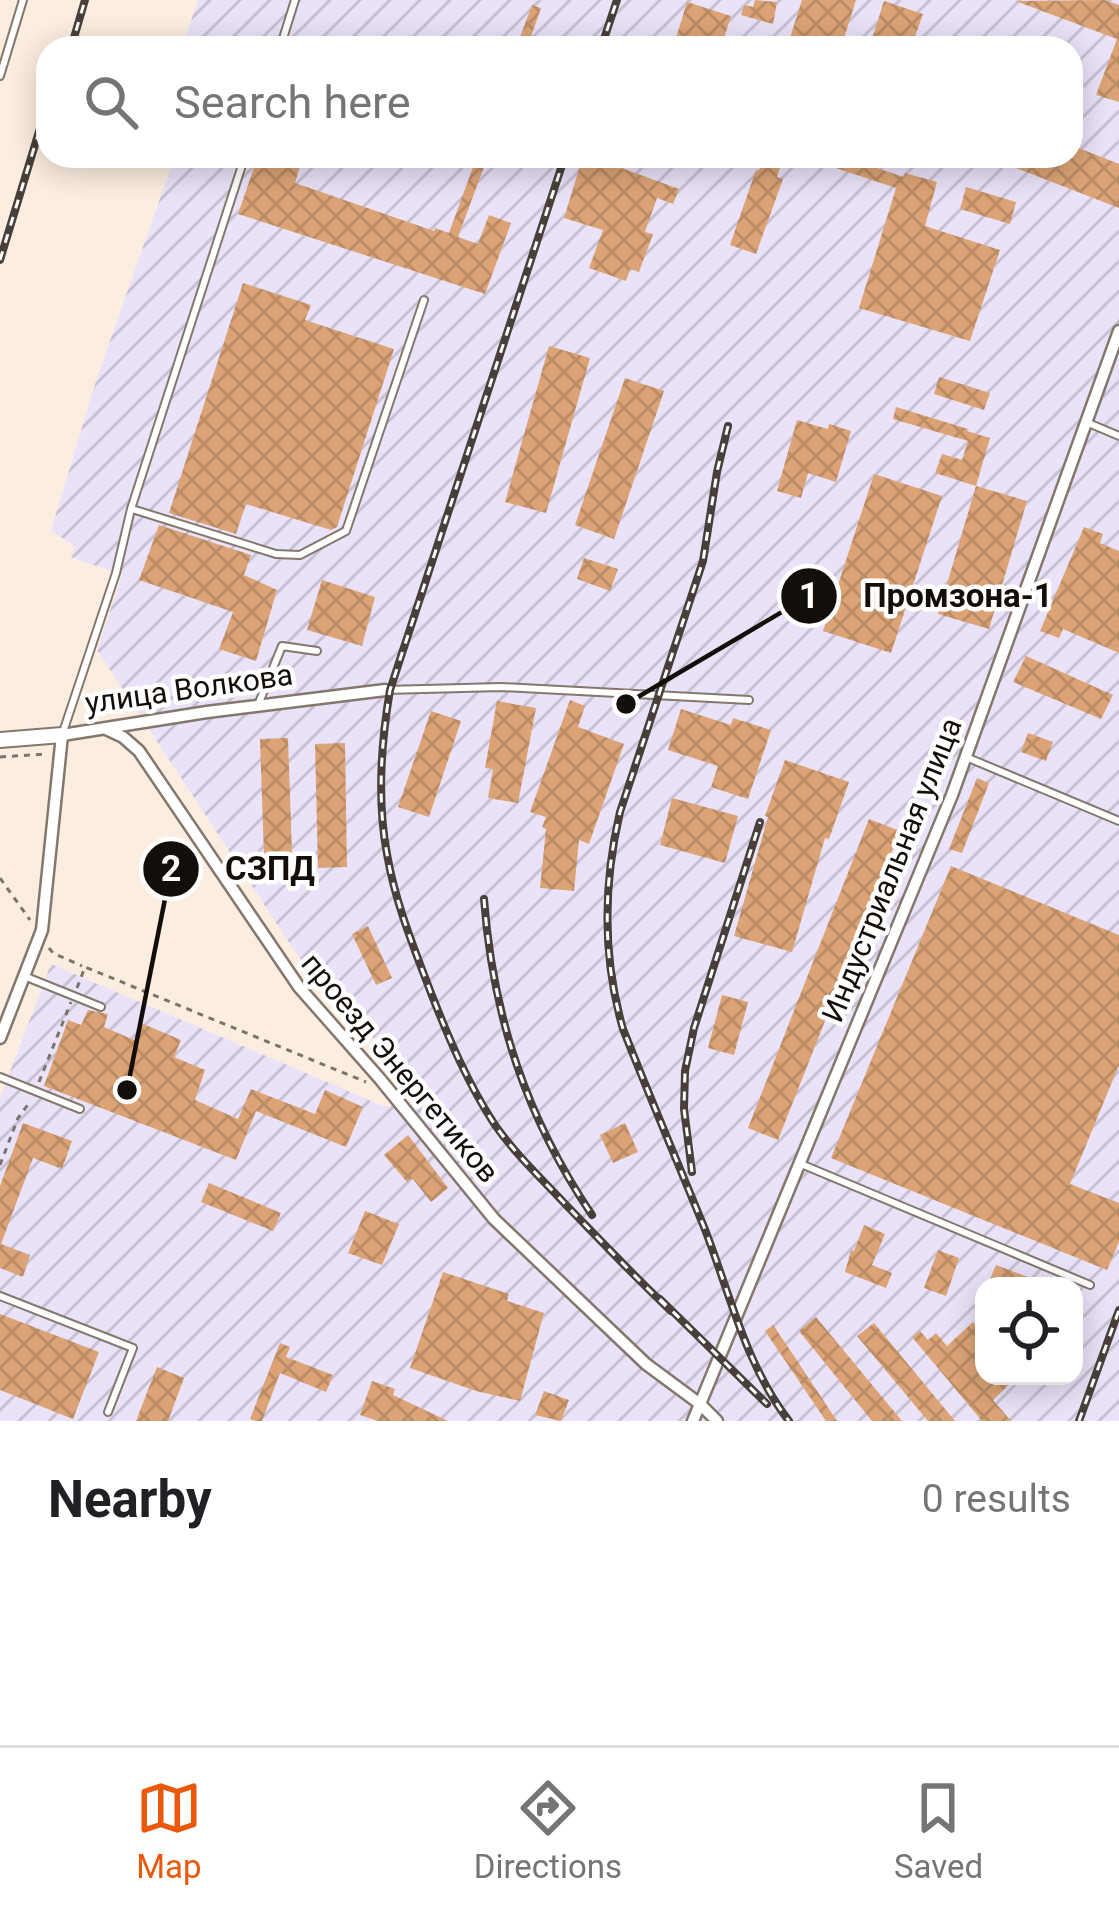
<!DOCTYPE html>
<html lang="en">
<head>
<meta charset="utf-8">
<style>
	body { margin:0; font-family:Roboto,sans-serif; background:#f6f6f6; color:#202124 }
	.controls { position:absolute; right:36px; bottom:36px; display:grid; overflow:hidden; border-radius:24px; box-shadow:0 6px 30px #0003 }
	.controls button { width:108px; height:108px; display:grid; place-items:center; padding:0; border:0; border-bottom:3px solid #e0e0e0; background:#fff; color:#202124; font:60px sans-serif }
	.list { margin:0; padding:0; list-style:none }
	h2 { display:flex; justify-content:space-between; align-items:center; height:156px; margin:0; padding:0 48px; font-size:51px }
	h2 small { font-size:39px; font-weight:400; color:#757577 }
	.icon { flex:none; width:66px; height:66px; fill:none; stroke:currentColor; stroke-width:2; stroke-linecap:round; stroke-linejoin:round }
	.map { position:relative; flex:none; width:1119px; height:1421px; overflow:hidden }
	.search { position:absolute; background:#fff; box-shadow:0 6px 30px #0003; left:36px; right:36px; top:36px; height:132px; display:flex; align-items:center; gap:30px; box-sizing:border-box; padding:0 42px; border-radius:36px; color:#757577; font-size:45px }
	.sheet { height:324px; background:#fff }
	nav { display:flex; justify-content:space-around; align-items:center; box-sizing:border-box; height:168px; border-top:3px solid #e0e0e0; background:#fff; font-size:33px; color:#757577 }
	nav a { display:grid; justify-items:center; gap:6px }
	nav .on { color:#ea580c }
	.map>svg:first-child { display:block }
</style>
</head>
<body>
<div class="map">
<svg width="1119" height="1421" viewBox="0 0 1119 1421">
	<defs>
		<pattern id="industrial-furrows" width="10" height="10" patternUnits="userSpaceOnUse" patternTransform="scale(3)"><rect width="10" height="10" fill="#eae2f8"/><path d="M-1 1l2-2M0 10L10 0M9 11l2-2" fill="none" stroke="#c8c1d3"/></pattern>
		<pattern id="building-cross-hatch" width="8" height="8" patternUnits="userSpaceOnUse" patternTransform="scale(3)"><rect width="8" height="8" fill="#dca476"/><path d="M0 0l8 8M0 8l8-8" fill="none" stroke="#bc8c65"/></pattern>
	</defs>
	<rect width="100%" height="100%" fill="#fcede1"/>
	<path fill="url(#industrial-furrows)" fill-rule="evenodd" d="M198,0h921v1421h-1119v-323l51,-134 332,142 51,-2 -136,-148 -201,-306 25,-75 -51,-18 4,-11 -24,-15 45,-150 79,-225h896v-108h-889zM984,1286h90v90h-90z"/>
	<path fill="url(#building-cross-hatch)" d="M755,0l22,2 -4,22 -32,-9 3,-10 9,2z
		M802,0h54l-15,48h-21l-30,-10z
		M1105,0l14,5v97l-23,-7 21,-56 -102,-38z
		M884,1l39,13 -12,34h-42z
		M687,2l44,14 -10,32h-48z
		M532,5l9,3 -14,40h-11z
		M1071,145l48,19v44l-131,-51 83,-1z
		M258,156h45l-8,27 139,48 1,-3 14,5 28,-77h11l-30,81 20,7 11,-29 22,8 -26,71 -247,-80z
		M583,156h27l-2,7 71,26 -6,15 -16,-6 -12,34 8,2 -14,38 -9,-3 -4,12 -37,-13 14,-38 -39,-12z
		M764,156h20l-7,21 6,2 -27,75 -26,-9 26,-75 3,1z
		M800,156h40l64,21 1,-4 32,9 -12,44 75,24 -30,91 -111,-33 37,-120z
		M966,187l50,15 -6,22 -50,-15z
		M243,283l68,22 -6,15 89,29 -57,178 -6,3 -85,-26 -10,30 -67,-21z
		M549,346l41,12 -44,155 -41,-11z
		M939,377l51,16 -6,17 -50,-16z
		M625,378l39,13 -50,148 -39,-14z
		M896,407l72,22 -1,2 23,7 -14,48 51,15 -38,128 -51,-15 38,-128 -41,-13 7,-19 20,6 6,-19 -75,-22z
		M797,420l31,9 1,-5 22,7 -15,51 -28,-9 -7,25 -24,-7z
		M874,474l68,22 -51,157 -68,-22z
		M159,525l92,30 -7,20 33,15 -21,71 -37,-12 14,-37 -94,-32z
		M1084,527l19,7 -3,9 19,8v102l-56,-24 -4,9 -19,-7z
		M584,558l34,11 -8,22 -33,-12z
		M322,580l53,17 -13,49 -55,-16z
		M1026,656l87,39 -12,24 -88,-37z
		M570,700l15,6 -7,21 46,17 -35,100 -10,-4 -5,51 -34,-3 6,-59 -4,-2 4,-10 -16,-5z
		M497,701l39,7 -18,95 -30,-5 5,-29 -8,-1z
		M681,709l50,16 2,-7 38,12 -23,69 -37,-12 7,-21 -50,-16z
		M431,711l30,10 -32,96 -31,-10z
		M1028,733l25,9 -7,19 -25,-9z
		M288,738l4,117 -28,1 -4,-117z
		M345,743l2,124 -29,1 -3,-124z
		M785,760l64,22 -20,57 -4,-1 -33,114 -58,-16 34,-119 -3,-1z
		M977,778l12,5 -27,70 -13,-4z
		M672,798l66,18 -13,47 -65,-18z
		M869,819l31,12 -122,309 -30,-12z
		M951,866l168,69v130l-49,119 49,19v39l-12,28 -276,-112z
		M368,926l24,52 -16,7 -24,-51z
		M722,995l26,7 -14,53 -26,-7z
		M88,1010l20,4 -4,13 30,13 7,-17 40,17 -7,17 31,13 -10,30 43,19 13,-30 64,25 10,-24 38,17 -17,40 -90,-36 -20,49 -192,-74 24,-66 13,5z
		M23,1123l49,18 -10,28 -29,-11 -32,86 29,11 -7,22 -23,-9v-82z
		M625,1123l13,29 -25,11 -13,-28z
		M408,1135l40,53 -17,14 -19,-24 -5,4 -23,-27z
		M209,1183l72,30 -8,18 -72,-29z
		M365,1211l34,13 -17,41 -34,-12z
		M864,1225l21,9 -13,31 20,8 -6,15 -41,-16 6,-22 3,1z
		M938,1250l21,8 -13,38 -22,-8z
		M996,1265l53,20v1h-62z
		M443,1272l66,22 -2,7 37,12 -24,88 -44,-10 -66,-23z
		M0,1314l99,38 -26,67 -73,-29z
		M816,1317l86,104h-30l-73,-90z
		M973,1322l11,11v43h34l-25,24 18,21h-29l-70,-84 8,-6 8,9 8,-7 11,13z
		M874,1323l81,98h-27l-71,-85z
		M773,1325l15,22 49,74h-11l-61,-90z
		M280,1343l10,4 -4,10 47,18 -7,17 -46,-19 -18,48h-6l-6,-2z
		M157,1367l27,11 -16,43h-32z
		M372,1381l23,8 -2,6 55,26h-70l-18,-6z
		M544,1391l25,9 -8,21 -26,-6z"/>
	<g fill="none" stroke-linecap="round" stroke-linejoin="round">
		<defs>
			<path id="service" d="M280,48l15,-48
				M0,76l23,-76
				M1086,422l33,14
				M132,509l144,45 24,1 46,-24 78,-231
				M385,690l116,-3 248,13
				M258,705l24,-59 35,5
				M62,735l54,-162 15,-64 114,-353
				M966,757l153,64
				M24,976l77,31
				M0,1077l80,32
				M801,1164l289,121
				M0,1296l133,52 -25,64"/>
			<path id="minor" d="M106,729l17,8 16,14 160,236 81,92 114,140 152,145 54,40 17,17
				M0,1038l42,-108 20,-195 145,-23 178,-22
				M693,1421l259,-626 167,-464"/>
			<path id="tertiary" d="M0,740l62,-5"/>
		</defs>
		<use href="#service" stroke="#84776c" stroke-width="10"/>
		<use href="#minor" stroke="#84776c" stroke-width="15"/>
		<use href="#tertiary" stroke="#84776c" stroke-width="18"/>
		<path stroke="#7d736c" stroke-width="3" stroke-dasharray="6 6" stroke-linecap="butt" d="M0,757l46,-3
			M0,878l30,42
			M49,948l4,5 29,13
			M77,988l8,-21 281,115
			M39,1082l32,-80
			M0,1165l18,-47 12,-16"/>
		<use href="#service" stroke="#fff" stroke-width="6"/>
		<use href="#minor" stroke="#fff" stroke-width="10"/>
		<use href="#tertiary" stroke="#fff" stroke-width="14"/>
		<defs>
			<path id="rail" d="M71,48l14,-48
				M601,48l16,-48
				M565,156l-175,534c-9,53 -13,111 -3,164 8,48 27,94 44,139 18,46 37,91 64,132 21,30 48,55 73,82 34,35 67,70 103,104
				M0,260l48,-158
				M728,426l-11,46 -14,89 -83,251c-17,73 -18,144 3,217 26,66 54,132 81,198 26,66 41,137 85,194
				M484,899c9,118 42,218 108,316
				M692,1172l-8,-63 1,-38 9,-43 66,-206
				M660,1299l107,105
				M1079,1421l40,-111"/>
		</defs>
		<use href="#rail" stroke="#47403a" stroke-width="8"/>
		<use href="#rail" stroke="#fefefe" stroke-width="3" stroke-dasharray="9" stroke-linecap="butt"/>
	</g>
	<g text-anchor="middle" stroke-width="9" stroke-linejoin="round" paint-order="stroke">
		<g font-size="30" fill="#130e0a" stroke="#fefefe">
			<text transform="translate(189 689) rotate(-8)" y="10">улица Волкова</text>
			<text transform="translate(892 870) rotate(-68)" y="10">Индустриальная улица</text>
			<text transform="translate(400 1068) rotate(50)" y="10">проезд Энергетиков</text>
		</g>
	</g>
	<path fill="none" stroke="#130e0a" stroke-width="4.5" d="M626 704L809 596M127 1090L171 869"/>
	<g fill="#130e0a" stroke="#fefefe" stroke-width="4.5">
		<circle cx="626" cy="704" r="12"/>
		<circle cx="127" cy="1090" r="12"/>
		<circle cx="809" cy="596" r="30"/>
		<circle cx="171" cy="869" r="30"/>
	</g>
	<g font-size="36" text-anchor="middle" font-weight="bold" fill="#fff">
		<text x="809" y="608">1</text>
		<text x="171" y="881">2</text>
	</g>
	<g font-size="33" text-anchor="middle" font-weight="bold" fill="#130e0a" stroke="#fefefe" stroke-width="9" stroke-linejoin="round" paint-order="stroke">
		<text x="958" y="607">Промзона-1</text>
		<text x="270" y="880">СЗПД</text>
	</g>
</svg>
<div class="controls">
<button><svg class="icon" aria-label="locate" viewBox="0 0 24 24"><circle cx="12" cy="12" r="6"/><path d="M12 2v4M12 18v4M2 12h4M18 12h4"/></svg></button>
</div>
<div class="search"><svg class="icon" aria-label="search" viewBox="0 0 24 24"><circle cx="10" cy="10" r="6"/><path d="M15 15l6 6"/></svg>Search here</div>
</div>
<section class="sheet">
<h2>Nearby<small>0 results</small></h2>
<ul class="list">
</ul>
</section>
<nav>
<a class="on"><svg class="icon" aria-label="map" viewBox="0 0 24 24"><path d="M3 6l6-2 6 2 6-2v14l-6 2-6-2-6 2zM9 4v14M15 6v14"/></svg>Map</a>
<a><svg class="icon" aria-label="directions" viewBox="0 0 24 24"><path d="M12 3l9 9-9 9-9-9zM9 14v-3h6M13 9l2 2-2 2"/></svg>Directions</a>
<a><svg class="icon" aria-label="saved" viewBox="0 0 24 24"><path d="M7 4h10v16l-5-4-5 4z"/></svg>Saved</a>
</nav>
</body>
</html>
